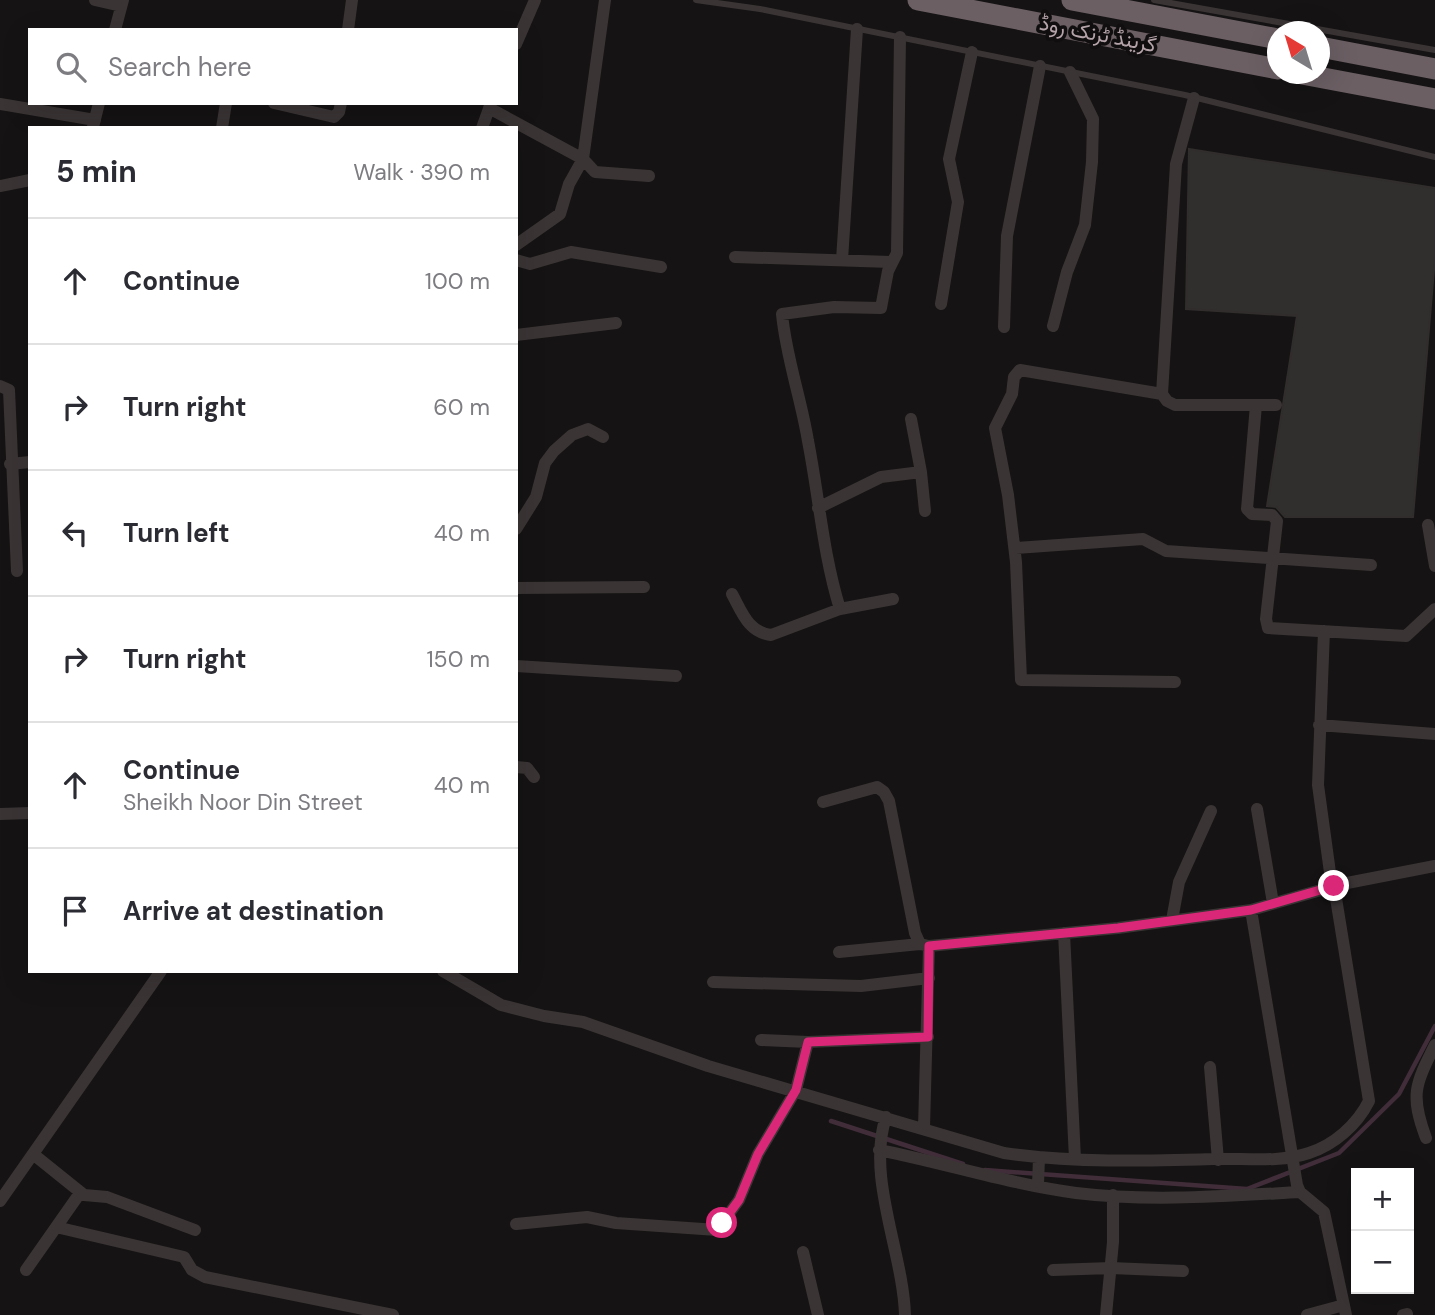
<!DOCTYPE html>
<html lang="en">
<head>
<meta charset="utf-8">
<style>
	body { margin:0; font-family:"DM Sans",Vazirmatn,sans-serif; background:#f2f2f3; color:#2b2b33 }
	.controls { position:absolute; right:21px; bottom:21px; display:grid; overflow:hidden; border-radius:0px; box-shadow:0 7px 28px #0002 }
	.controls button { width:63px; height:63px; display:grid; place-items:center; padding:0; border:0; border-bottom:2px solid #e1e1e2; background:#fff; color:#2b2b33; font:35px sans-serif }
	.compass { position:absolute; left:1267px; top:21px; width:63px; height:63px; border-radius:50%; background:#fff; box-shadow:0 7px 28px #0002; rotate:322deg }
	.stop { position:absolute; width:21px; height:21px; margin:-16px; border:5px solid #db2777; border-radius:50%; background:#fff }
	.stop.end { background:#db2777; border-color:#fff; box-shadow:0 2px 7px #0008 }
	.list { margin:0; padding:0; list-style:none }
	h2 { display:flex; justify-content:space-between; align-items:center; height:91px; margin:0; padding:0 28px; font-size:30px }
	h2 small { font-size:23px; font-weight:400; color:#7c7c81 }
	.list li { display:grid; grid-template-columns:46px 1fr auto; gap:21px; align-items:center; box-sizing:border-box; height:126px; padding:0 28px; border-top:2px solid #e1e1e2 }
	.list b { display:block; font-size:26px; white-space:nowrap }
	.list p { margin:0; font-size:23px; white-space:nowrap; color:#7c7c81 }
	.list em { font-size:23px; font-style:normal; color:#7c7c81 }
	.icon { flex:none; width:38px; height:38px; fill:none; stroke:currentColor; stroke-width:2; stroke-linecap:round; stroke-linejoin:round }
	.map { position:relative; flex:none; width:1435px; height:1315px; overflow:hidden }
	.search { position:absolute; background:#fff; box-shadow:0 7px 28px #0002; left:28px; top:28px; width:490px; height:77px; display:flex; align-items:center; gap:18px; box-sizing:border-box; padding:0 24px; border-radius:0px; color:#7c7c81; font-size:26px }
	.panel { position:absolute; background:#fff; box-shadow:0 7px 28px #0002; left:28px; top:126px; width:490px; height:847px; border-radius:0px }
	.map>svg:first-child { display:block }
</style>
</head>
<body>
<div class="map">
<svg width="1435" height="1315" viewBox="0 0 1435 1315">
	<rect width="100%" height="100%" fill="#151313"/>
	<g fill="none" stroke-linecap="round" stroke-linejoin="round">
		<path stroke="#402d39" stroke-width="4.5" d="M831,1121l132,43
			M985,1170l262,19 92,-36 60,-59 36,-68"/>
	</g>
	<path fill="#312e2e" stroke="#312d2d" stroke-width="2" d="M1189,149l246,39v70l-22,259h-128l-9,-10 -9,-1 30,-190 -111,-7z"/>
	<g fill="none" stroke-linecap="round" stroke-linejoin="round">
		<path stroke="#3a3435" stroke-width="6" d="M696,0l64,9 425,86 250,62
			M1154,0l281,50"/>
		<path stroke="#3a3435" stroke-width="12" d="M95,0l26,6
			M605,0l-22,159 12,13 54,4
			M115,30l8,-30
			M348,30l4,-30
			M516,44l19,-44
			M1194,98l-18,66 -14,230 5,7 8,4h101
			M274,103l60,14 5,-5 2,-9
			M0,104l95,16
			M489,108l94,51 -14,25 -9,30 -44,31
			M93,127l6,-24
			M222,128l4,-25
			M482,128l9,-25
			M0,186l30,-6
			M735,257l156,5
			M516,260l14,4 41,-12 90,15
			M842,260l15,-231
			M941,304l17,-102 -9,-43 23,-107
			M1053,326l14,-54 18,-47 7,-63 1,-43 -23,-47
			M1004,327l3,-91 33,-170
			M516,335l100,-12
			M0,386l9,4 8,181
			M1162,394l-142,-24 -6,7 -2,17 -17,34 13,67 8,67 5,118 154,2
			M1256,405l-9,104 5,5 20,1 5,6 -11,98 2,9 138,8 29,-27
			M911,419l10,53 4,39
			M10,464l20,-2
			M818,508l63,-31 40,-5
			M1428,525l7,41
			M516,529l20,-32 9,-34 9,-12 18,-16 16,-6 15,8
			M1015,548l128,-9 23,12 205,14
			M516,588l128,-1
			M732,594c10,18 16,38 39,41l69,-26 53,-10
			M840,609c-17,-55 -21,-112 -32,-168 -7,-43 -22,-84 -26,-127l52,-7 47,1 7,-37 9,-18 3,-216
			M1324,631l-6,154 14,102
			M516,666l160,10
			M1319,725l116,9
			M516,767l11,1 7,9
			M823,802l54,-15 7,5 5,9 26,132 5,11
			M1257,809l16,94
			M0,814l30,-1
			M1251,910l46,275 3,7 24,20 22,103
			M1172,920l7,-38 32,-71
			M1064,933l11,226
			M839,952l81,-8 9,2 189,-18 133,-18 91,-26 93,-18
			M443,971l58,34 43,11 39,6 125,44 296,87c69,10 140,8 209,6 32,-1 66,4 96,-6 25,-8 48,-28 60,-52l-35,-215
			M713,982l148,4 68,-8
			M761,1040l47,2 120,-5
			M1210,1067l8,93
			M886,1117c-20,60 17,135 19,198
			M924,1128l5,-182
			M1426,1138c-16,-43 -11,-53 9,-93
			M879,1150c66,13 130,34 197,43 74,9 150,3 224,-1
			M33,1154l51,41 23,2 88,33
			M1038,1185l1,-28
			M0,1201l161,-230
			M516,1224l71,-7 29,6 101,7 22,-30 19,-46 38,-64 12,-48
			M56,1227l128,30 8,13 13,7 188,38
			M803,1252l15,63
			M26,1270l54,-77
			M1053,1270l58,-2 72,3
			M1106,1315l7,-73v-47
			M1307,1315l37,-10
			M1403,1315l4,-1"/>
		<path stroke="#6b5f64" stroke-width="21" d="M918,0l360,69
			M1072,0l206,39
			M1320,47l115,22
			M1302,74l133,25"/>
	</g>
	<g fill="none" stroke-linecap="round" stroke-linejoin="round">
		<path stroke="#db2777" stroke-width="9" d="M722,1223l17,-23 19,-46 38,-64 12,-48 120,-5 1,-91 189,-18 133,-18 83,-24"/>
	</g>
	<g text-anchor="middle" stroke-width="7" stroke-linejoin="round" paint-order="stroke">
		<g font-size="21" fill="#b6a4ab" stroke="#100e0e">
			<text transform="translate(1098 34) rotate(11)" y="7">گرینڈ ٹرنک روڈ</text>
		</g>
	</g>
</svg>
<div class="controls">
<button>+</button>
<button>−</button>
</div>
<svg class="compass" viewBox="-18 -18 36 36"><path d="M0-13l5 13h-10z" fill="#e53935"/><path d="M0 13l5-13h-10z" fill="#7c7c81"/></svg>
<div class="stop" style="left:722px;top:1223px"></div>
<div class="stop end" style="left:1334px;top:886px"></div>
<div class="search"><svg class="icon" aria-label="search" viewBox="0 0 24 24"><circle cx="10" cy="10" r="6"/><path d="M15 15l6 6"/></svg>Search here</div>
<section class="panel">
<h2>5 min<small>Walk · 390 m</small></h2>
<ul class="list">
<li><svg class="icon" aria-label="ahead" viewBox="0 0 24 24"><path d="M12 20V5M6 11l6-6 6 6"/></svg><div><b>Continue</b></div><em>100 m</em></li>
<li><svg class="icon" aria-label="right" viewBox="0 0 24 24"><path d="M7 20v-9h11M14 6l5 5-5 5"/></svg><div><b>Turn right</b></div><em>60 m</em></li>
<li><svg class="icon" aria-label="left" viewBox="0 0 24 24"><path d="M17 20v-9H6M10 6l-5 5 5 5"/></svg><div><b>Turn left</b></div><em>40 m</em></li>
<li><svg class="icon" aria-label="right" viewBox="0 0 24 24"><path d="M7 20v-9h11M14 6l5 5-5 5"/></svg><div><b>Turn right</b></div><em>150 m</em></li>
<li><svg class="icon" aria-label="ahead" viewBox="0 0 24 24"><path d="M12 20V5M6 11l6-6 6 6"/></svg><div><b>Continue</b><p>Sheikh Noor Din Street</p></div><em>40 m</em></li>
<li><svg class="icon" aria-label="arrive" viewBox="0 0 24 24"><path d="M6 21V4h12l-3 4 3 4H6"/></svg><div><b>Arrive at destination</b></div></li>
</ul>
</section>
</div>
</body>
</html>
